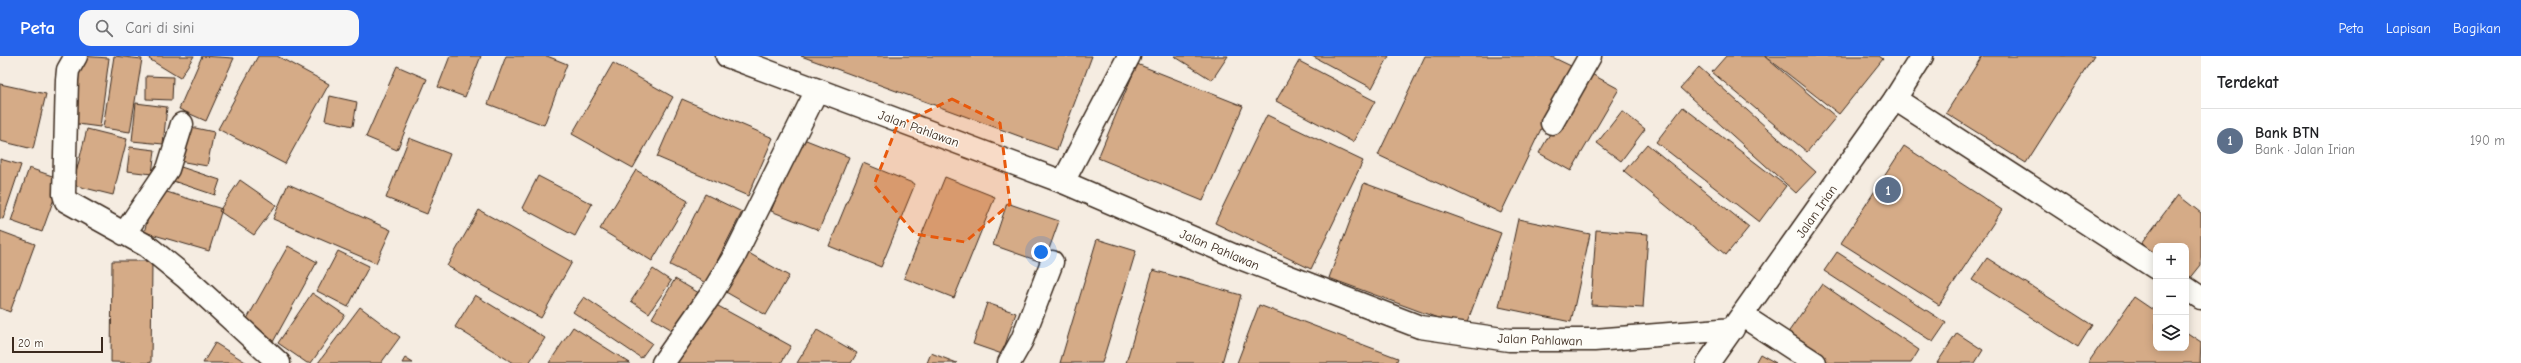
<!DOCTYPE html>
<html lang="id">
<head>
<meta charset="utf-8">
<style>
	body { margin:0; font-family:"Comic Neue",sans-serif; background:#f6f6f6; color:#202124 }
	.controls { position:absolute; right:12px; bottom:12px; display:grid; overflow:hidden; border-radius:8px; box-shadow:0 2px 10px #0003 }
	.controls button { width:36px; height:36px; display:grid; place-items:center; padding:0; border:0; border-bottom:1px solid #e0e0e0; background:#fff; color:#202124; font:20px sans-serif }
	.scale { position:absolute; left:12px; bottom:10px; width:91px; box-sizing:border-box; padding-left:4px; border:2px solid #3b2a1e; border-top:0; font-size:11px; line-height:14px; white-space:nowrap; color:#3b2a1e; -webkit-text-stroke:3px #fdfcf7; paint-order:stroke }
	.you { position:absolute; left:1041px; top:196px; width:14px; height:14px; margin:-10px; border:3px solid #fff; border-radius:50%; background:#1a73e8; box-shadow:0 0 0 6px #1a73e833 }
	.badge { display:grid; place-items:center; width:26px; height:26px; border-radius:50%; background:#2563eb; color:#fff; font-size:13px; font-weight:700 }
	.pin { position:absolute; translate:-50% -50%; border:2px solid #fff; box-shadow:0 1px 4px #0006 }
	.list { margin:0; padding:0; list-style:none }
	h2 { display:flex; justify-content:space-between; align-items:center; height:52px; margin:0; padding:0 16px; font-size:17px }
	h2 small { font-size:13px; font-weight:400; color:#757577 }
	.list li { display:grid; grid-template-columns:26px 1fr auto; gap:12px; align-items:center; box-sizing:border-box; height:64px; padding:0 16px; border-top:1px solid #e0e0e0 }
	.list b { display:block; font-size:15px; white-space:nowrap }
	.list p { margin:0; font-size:13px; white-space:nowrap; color:#757577 }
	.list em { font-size:13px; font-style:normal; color:#757577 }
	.icon { flex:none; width:22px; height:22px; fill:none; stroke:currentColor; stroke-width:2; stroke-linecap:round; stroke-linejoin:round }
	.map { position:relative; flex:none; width:2201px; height:307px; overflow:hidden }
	header { display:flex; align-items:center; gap:24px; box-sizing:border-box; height:56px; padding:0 20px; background:#2563eb; color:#fff }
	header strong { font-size:19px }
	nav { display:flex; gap:22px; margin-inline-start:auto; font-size:14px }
	.search { width:280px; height:36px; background:#f6f6f6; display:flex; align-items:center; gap:10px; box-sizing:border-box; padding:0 14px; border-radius:12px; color:#757577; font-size:15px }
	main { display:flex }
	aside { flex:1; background:#fff }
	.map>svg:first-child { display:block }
</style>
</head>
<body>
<header>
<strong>Peta</strong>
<div class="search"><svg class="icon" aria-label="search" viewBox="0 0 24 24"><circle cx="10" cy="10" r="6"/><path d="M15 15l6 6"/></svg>Cari di sini</div>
<nav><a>Peta</a><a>Lapisan</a><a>Bagikan</a></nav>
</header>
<main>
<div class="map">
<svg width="2201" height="307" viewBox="0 0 2201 307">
	<rect width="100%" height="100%" fill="#f5ece1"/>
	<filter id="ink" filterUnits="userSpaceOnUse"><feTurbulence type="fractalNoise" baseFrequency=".025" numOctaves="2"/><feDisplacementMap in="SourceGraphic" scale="8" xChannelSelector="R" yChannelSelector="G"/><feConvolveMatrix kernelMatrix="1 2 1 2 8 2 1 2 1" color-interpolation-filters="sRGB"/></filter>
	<g filter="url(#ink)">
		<path fill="#d5ab87" stroke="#3b2a1e" d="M80,0l29,2 -9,69 -30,-4z
			M114,0l28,3 -12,73 -27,-4z
			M151,0h43l-14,22 -31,-19z
			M202,0l32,2 -28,63 -27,-12z
			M258,0h19l52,28 -44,80 -67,-35z
			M450,0h31l-16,41 -27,-10z
			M506,0h41l20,8 -23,61 -56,-21z
			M801,0h291l-35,94z
			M1174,0h54l-16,24z
			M1312,0h77l-17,32z
			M1425,0h125l21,10 -70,147 -123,-58z
			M1726,0h38l72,61 -29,35 -95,-80z
			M1765,0h114l4,3 -44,55z
			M1982,0h112l-68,107 -80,-50z
			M1299,5l76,40 -22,41 -77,-41z
			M613,7l60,34 -40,71 -61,-34z
			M1137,8l106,42 -40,95 -105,-43z
			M397,10l30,13 -30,71 -31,-13z
			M1699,11l117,105 -20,21 -116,-105z
			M1586,15l33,18 -48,82 -32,-18z
			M146,20l27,1 -1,23 -26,-1z
			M0,28l46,10 -13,55 -33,-8z
			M330,40l27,6 -4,24 -28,-6z
			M682,43l91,39 -25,58 -91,-39z
			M136,47l31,4 -4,37 -31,-3z
			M1683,51l103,79 -27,36 -103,-80z
			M1622,55l23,18 -24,32 -24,-18z
			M1267,59l96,46 -52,108 -96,-46z
			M186,70l28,6 -7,34 -28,-5z
			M87,73l40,10 -14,56 -40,-10z
			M409,82l41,16 -23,60 -41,-16z
			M801,82l48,19 -30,73 -48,-19z
			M1647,88l102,83 -23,28 -102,-84z
			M1904,90l98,64 -63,95 -98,-62z
			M130,91l25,3 -3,24 -25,-3z
			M0,103l21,6 -18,54 -3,-1z
			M863,107l52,21 -34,83 -52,-21z
			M175,109l45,15 -5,15 -45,-15z
			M29,112l32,11 -19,53 -31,-11z
			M636,114l52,31 -36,60 -52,-32z
			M538,120l54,28 -17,32 -53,-28z
			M945,121l50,20 -41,101 -50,-20z
			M240,124l36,25 -22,30 -35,-24z
			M1364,127l137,50 -36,95 -136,-50z
			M288,128l103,46 -15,33 -103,-44z
			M157,133l65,20 -13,42 -65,-19z
			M705,138l37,18 -36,71 -36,-18z
			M2178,139l23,18v52l-12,15 -3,-2v-32h-30v9l-15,-11z
			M1007,147l52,18 -15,42 -51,-18z
			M479,154l93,52 -31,56 -94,-52z
			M1518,163l72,15 -19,88 -72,-15z
			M1596,174l52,4 -5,74 -52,-3z
			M0,175l35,13 -25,68 -10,-4z
			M1097,183l39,12 -34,112h-42z
			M288,190l29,16 -44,80 -30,-16z
			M338,195l31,15 -21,41 -31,-16z
			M747,196l42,24 -23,39 -42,-24z
			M1837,196l109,71 -13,19 -109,-71z
			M1987,202l105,67 -14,22 -106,-67z
			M112,205h40l-1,102 -40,-1z
			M653,213l18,12 -22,32 -18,-12z
			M1153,214l88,25 -19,68h-96z
			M675,223l24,14 -23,39 -24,-14z
			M1822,228l97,66 -8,13h-82l-42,-29z
			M312,237l33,22 -34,48h-4l-29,-20z
			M475,239l70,43 -16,25h-16l-58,-36z
			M584,241l68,46 -11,15 -68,-46z
			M2134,241l22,15v36h30v-16l15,10 -1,21h-112z
			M709,245l82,45 -10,17h-107z
			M987,247l29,10 -14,41 -29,-10z
			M1259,249l139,53 -2,5h-159z
			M360,251l40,30 -19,26h-63z
			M573,271l57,36h-81z
			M817,274l40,23 -6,10h-54z
			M1957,277l26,17 -8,13h-38z
			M215,287l32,20h-44z
			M931,297l26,10h-30z
			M1760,298l16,9h-21z
			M405,302l8,5h-11z"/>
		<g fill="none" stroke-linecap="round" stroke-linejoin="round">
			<defs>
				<path id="street" d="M76,0l-8,14 -1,10 -3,114 2,7 81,45 38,31 94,86
					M1895,43l261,169
					M1552,67l38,-67
					M1063,126l66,-126
					M124,178l44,-65 14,-45
					M2186,232l15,10
					M1743,260l72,47
					M663,307l49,-70 23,-38 82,-165
					M1009,307l13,-23 30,-78"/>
				<path id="secondary" d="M727,0l336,126 172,74 185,71 89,13h85l139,-11
					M1708,307l187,-264 27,-43"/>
			</defs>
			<use href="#street" stroke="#3b2a1e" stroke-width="25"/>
			<use href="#secondary" stroke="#3b2a1e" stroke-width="25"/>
			<use href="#street" stroke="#fdfcf7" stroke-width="22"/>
			<use href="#secondary" stroke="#fdfcf7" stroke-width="22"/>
		</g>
	</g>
	<path fill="#e8590c" fill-opacity="0.2" stroke="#e8590c" stroke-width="3" stroke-dasharray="8 5" stroke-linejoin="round" d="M952,43l48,24 10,81 -45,38 -50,-8 -41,-49 23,-59z"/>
	<g text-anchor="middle" stroke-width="3" stroke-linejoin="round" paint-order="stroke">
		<g font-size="13" fill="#3b2a1e" stroke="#fdfcf7">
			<text transform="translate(919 72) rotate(20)" y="5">Jalan Pahlawan</text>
			<text transform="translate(1816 155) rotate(-55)" y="5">Jalan Irian</text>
			<text transform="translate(1220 193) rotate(23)" y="5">Jalan Pahlawan</text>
			<text transform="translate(1540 283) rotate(2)" y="5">Jalan Pahlawan</text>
		</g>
	</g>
</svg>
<div class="controls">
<button>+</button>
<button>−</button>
<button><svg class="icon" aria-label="layers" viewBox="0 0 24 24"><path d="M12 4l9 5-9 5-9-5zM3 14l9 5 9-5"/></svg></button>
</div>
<div class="scale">20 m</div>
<div class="you"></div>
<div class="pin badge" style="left:1888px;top:134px;background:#5c6f8a">1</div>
</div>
<aside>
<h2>Terdekat<small></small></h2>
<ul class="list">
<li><span class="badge" style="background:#5c6f8a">1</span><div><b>Bank BTN</b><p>Bank · Jalan Irian</p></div><em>190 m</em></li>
</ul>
</aside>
</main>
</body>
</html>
